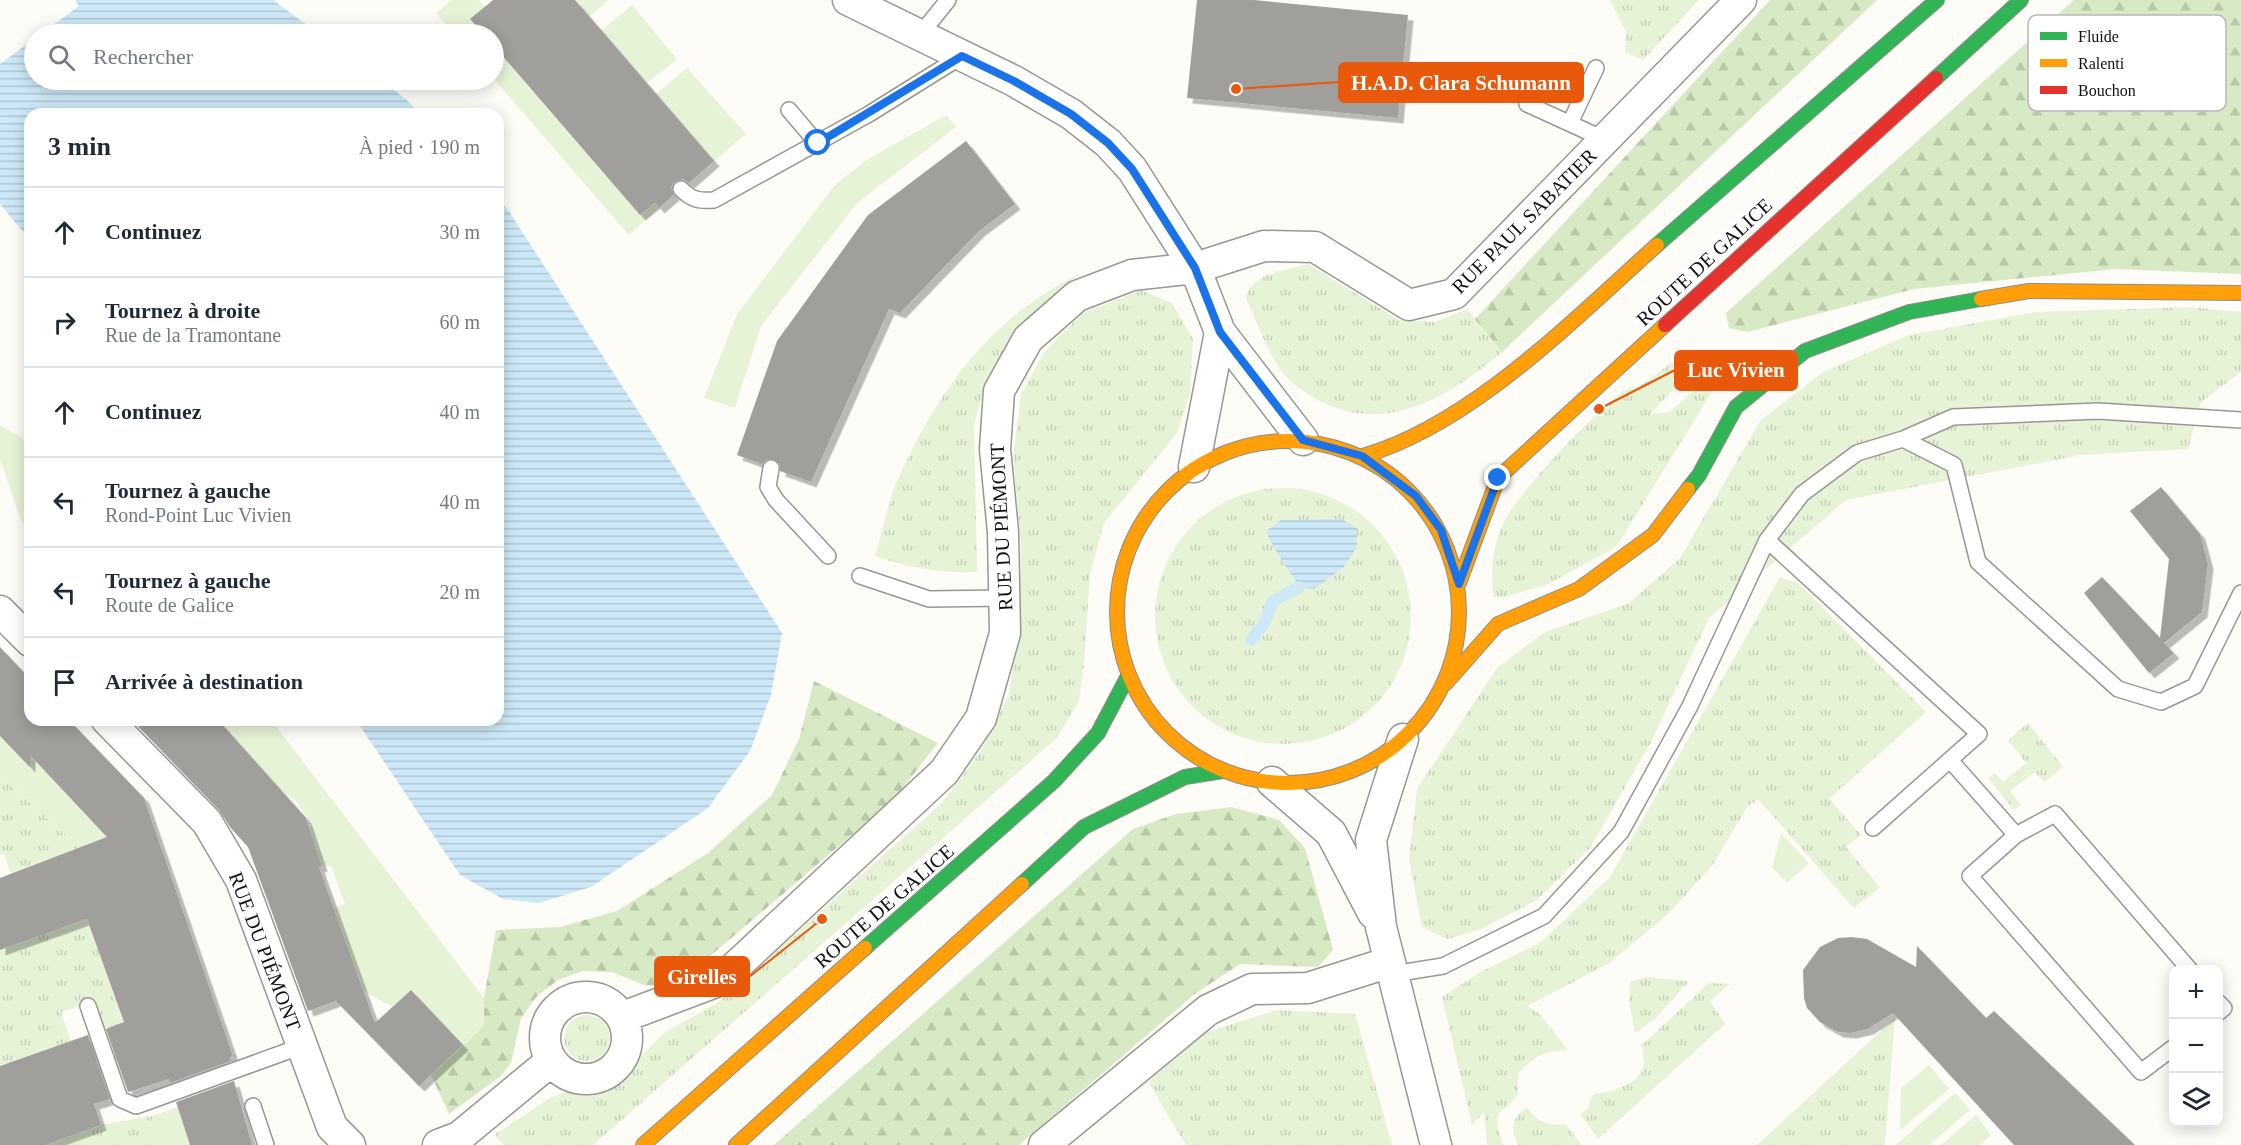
<!DOCTYPE html>
<html lang="fr">
<head>
<meta charset="utf-8">
<style>
	body { margin:0; font-family:"Times New Roman",serif; background:#f6f6f7; color:#1f2937 }
	.controls { position:absolute; right:18px; bottom:18px; display:grid; overflow:hidden; border-radius:12px; box-shadow:0 3px 15px #0003 }
	.controls button { width:54px; height:54px; display:grid; place-items:center; padding:0; border:0; border-bottom:2px solid #e0e1e3; background:#fff; color:#1f2937; font:30px sans-serif }
	.stop { position:absolute; width:18px; height:18px; margin:-14px; border:4px solid #1a73e8; border-radius:50%; background:#fff }
	.stop.end { background:#1a73e8; border-color:#fff; box-shadow:0 2px 6px #0008 }
	.list { margin:0; padding:0; list-style:none }
	h2 { display:flex; justify-content:space-between; align-items:center; height:78px; margin:0; padding:0 24px; font-size:26px }
	h2 small { font-size:20px; font-weight:400; color:#747a83 }
	.list li { display:grid; grid-template-columns:39px 1fr auto; gap:18px; align-items:center; box-sizing:border-box; height:90px; padding:0 24px; border-top:2px solid #e0e1e3 }
	.list b { display:block; font-size:22px; white-space:nowrap }
	.list p { margin:0; font-size:20px; white-space:nowrap; color:#747a83 }
	.list em { font-size:20px; font-style:normal; color:#747a83 }
	.icon { flex:none; width:33px; height:33px; fill:none; stroke:currentColor; stroke-width:2; stroke-linecap:round; stroke-linejoin:round }
	.map { position:relative; flex:none; width:2241px; height:1145px; overflow:hidden }
	.search { position:absolute; background:#fff; box-shadow:0 3px 15px #0003; left:24px; top:24px; width:480px; height:66px; display:flex; align-items:center; gap:15px; box-sizing:border-box; padding:0 21px; border-radius:33px; color:#747a83; font-size:22px }
	.panel { position:absolute; background:#fff; box-shadow:0 3px 15px #0003; left:24px; top:108px; width:480px; height:618px; border-radius:18px }
	.map>svg:first-child { display:block }
</style>
</head>
<body>
<div class="map">
<svg width="2241" height="1145" viewBox="0 0 2241 1145">
	<defs>
		<pattern id="grass-tufts" width="24" height="20" patternUnits="userSpaceOnUse" patternTransform="scale(1.5)"><rect width="24" height="20" fill="#e7f3d7"/><path d="M3 7l-1-3M5 7V3M7 7l1-3M15 17l-1-3M17 17v-4M19 17l1-3" fill="none" stroke="#c5cfb8"/></pattern>
		<pattern id="forest-firs" width="22" height="20" patternUnits="userSpaceOnUse" patternTransform="scale(1.5)"><rect width="22" height="20" fill="#d8eac5"/><path d="M5 1l3.5 6h-7zM16 11l3.5 6h-7z" fill="#b8c8a8"/></pattern>
		<pattern id="water-rules" width="6" height="5" patternUnits="userSpaceOnUse" patternTransform="scale(1.5)"><rect width="6" height="5" fill="#cde8f7"/><path d="M0 2.5h6" fill="none" stroke="#afc6d3"/></pattern>
		<filter id="shadow"><feDropShadow dx="5.5" dy="5.5" stdDeviation="0" flood-color="#0004"/></filter>
	</defs>
	<rect width="100%" height="100%" fill="#fdfcf7"/>
	<path fill="url(#grass-tufts)" d="M1610,0h89l-56,60 -18,-8 1,-20z
		M1308,264l91,56 36,2 32,-13 35,43c-53,45 -117,85 -186,47 -15,-9 -29,-18 -38,-33 -13,-20 -21,-45 -32,-67 4,-26 39,-28 62,-35z
		M1081,273l-33,27 -35,39 -27,41 -12,46 3,146c-36,2 -67,-4 -102,-16 8,-26 13,-55 24,-79 41,-90 92,-160 182,-204z
		M1141,290l31,13 21,36 -3,54 -13,40 -73,90 -14,51 -6,90 -5,37 -22,37 -464,407h-89l-10,-10 56,-37 23,-9 25,-1 26,-7 15,-23 25,-25 53,-30 225,-200 38,-51 29,-57 11,-78 1,-73 -8,-87 8,-62 23,-43 38,-38z
		M2189,307l52,5v60l-40,30 -13,47 -107,6 -235,45 -137,118 -59,126 -60,104 -53,52 -58,30 -31,9 -26,-12 -13,-67 8,-71 80,-121 46,-35 86,-30 51,-45 81,-138 62,-48 86,-37 127,-23z
		M1690,356l4,13 -44,45 19,-2 39,-33 10,3 -101,164 -69,38 -43,13h-11c-5,-27 0,-61 15,-84 25,-37 76,-90 110,-119 6,-6 17,-6 25,-11 15,-9 28,-25 46,-27z
		M1155 616a128 128 0 1 1 256 0a128 128 0 1 1-256 0Z
		M1780,577l18,6 128,129 -97,87 32,36 -15,12 34,40 -26,21 -96,-109 -11,8 -35,59 -44,48 -60,50 -81,42 12,7 29,37c-22,0 -36,7 -50,24v20c-20,27 -27,11 -15,51h-16l-3,-33 -12,13 -30,-128 37,-24 62,-31 69,-65z
		M2028,723l35,44 -19,15 -9,-10 -25,19 11,14 -7,5 -26,-32 7,-5 8,9 23,-19 -18,-23z
		M0,776l80,72 -16,6 77,217 -21,8 -27,-77 -32,10 10,29 -71,25v-116l34,-12 -30,-84 -4,1z
		M1646,977l43,4 -33,37 -21,15 -6,-30 1,-21z
		M1709,983l21,1 -20,17 15,23 -127,115 -18,-25 7,-5 6,-15c17,-2 48,-9 51,-30 0,-6 -2,-13 -2,-19z
		M1277,1010l78,4 37,131h-206l-38,-63 58,-50z
		M564 1038a23 23 0 1 1 46 0a23 23 0 1 1-46 0Z
		M1895,1018l-10,127h-128z
		M1527,1107c9,15 21,19 38,17l17,21h-64c-8,-17 -7,-26 9,-38z
		M152,1116v29h-106l55,-20z"/>
	<path fill="url(#forest-firs)" d="M1770,0h107l-375,352 -27,-33z
		M2074,0h167v274l-125,-5 -202,20 -167,43 -18,-4 -3,-15z
		M814,681l124,62 -44,56 -205,175 -26,12 -19,-1 -32,-13 -29,-1 -25,9 -21,16 -16,22 -10,45 -10,13 -52,38 -18,-39 53,-49v-28l12,-68 64,-3 57,-16 91,-58 64,-58 27,-56z
		M1231,807l48,13 26,28 28,102 -15,17 -78,-3 -44,29 -177,152h-245l359,-316 43,-15z"/>
	<path fill="#e7f3d7" d="M452,0h27l6,7 -15,12 13,15h-28l-19,-21z
		M575,0h34l-20,17z
		M632,5l45,54 -30,24 -46,-52z
		M494,46l146,169 15,-12 4,5 -30,27 -135,-156z
		M687,68l59,66 -32,27 -58,-67z
		M946,115l10,12 -99,76 -96,123 -26,82 -31,-10 33,-84 98,-129 30,-24z
		M0,425l30,18v89l-10,-14 -20,-59z
		M217,720h54l213,278v28l-21,19 -52,-55 -19,17 -28,-16 -30,-83 11,-4 -14,-38h-9l-13,-38 3,-3 -16,-24 -13,-9z
		M0,736l16,17 7,-7 87,92 -30,10 -80,-72z
		M1781,833l28,30 -22,20 -15,-16z
		M1929,1065l20,24 -49,41 1,-42z
		M1955,1093l15,17 -41,35h-33z
		M178,1107l12,38h-38v-29z
		M1976,1115l15,20 -11,10h-39z"/>
	<path fill="url(#water-rules)" d="M0,0h273l46,34h-285v46h346l27,20 13,14h-390v126l-30,-36z
		M498,199l10,11 274,423 -11,62 -21,56 -42,57 -117,79 -52,16 -36,-4 -43,-24 -104,-155h142z
		M1341,519l16,9v19l-14,21 -29,21 -15,-2c-11,-20 -25,-35 -33,-56l15,-11z"/>
	<path fill="#fdfcf7" d="M0,0h75l4,6 -38,28h-7v5l-34,25z"/>
	<g fill="none" stroke-linecap="round" stroke-linejoin="round">
		<path stroke="#cde8f7" stroke-width="12" d="M1251,640l12,-15 10,-24 26,-14"/>
	</g>
	<path fill="#a19f9c" filter="url(#shadow)" d="M493,0h82l139,161 -25,22 -6,-4 -9,3 -3,5 3,8 -15,13 -4,-5 -15,12 -146,-169v-12h-11l-13,-15z
		M1197,0h57l154,15 -10,103 -211,-20z
		M966,141l49,63 -36,27 -79,82 -11,-4 -78,173 -31,-11v-7l-7,-5h-6l-5,5 -25,-9 40,-114 91,-126z
		M2161,487l39,47 8,30 -6,48 -38,31 10,10 -25,20 -65,-80 18,-16 58,61 9,-79 -39,-48z
		M0,647l30,32v41h39l75,78 89,258 -3,1 1,4 -61,22 -1,-4 -41,13 -22,-63 18,-7 -37,-103 -87,31v-72l107,-41 -77,-82v12l-30,-31z
		M132,720h86l88,98 16,48 -3,1 56,156 36,-33 52,55 -44,41 -83,-85 -28,10 -60,-164 -18,-20 -11,-17z
		M1851,937l16,2 49,28 1,-21 69,72 8,-7 141,134h-121l-121,-132 -25,16 -17,4 -13,-1 -18,-10 -13,-14 -3,-10 -1,-28 17,-23 18,-9z
		M88,1035l22,64 -16,5 7,21 -55,20h-46v-79z
		M234,1081l18,64h-62l-14,-43z"/>
	<g fill="none" stroke-linecap="round" stroke-linejoin="round">
		<defs>
			<path id="lane" d="M919,36l29,-36
				M1527,104l79,36
				M789,110l28,33
				M1570,123l26,-55
				M681,189c11,11 18,12 33,11l155,-86 93,-58
				M1903,439l51,26 24,97 140,127 43,13 34,-16 46,-93
				M771,468l-3,19 8,13 52,56
				M1767,540l212,194 -106,94
				M860,576l69,23 77,-1
				M1950,760l66,75
				M1393,974l50,-8 101,-50 77,-84 69,-126 77,-166 35,-46 55,-41 46,-14 50,-22 145,-6 143,9
				M2218,1002l6,6 -6,5
				M88,1006l32,93 16,7 166,-60
				M2174,1047l-33,25 -171,-196 46,-41 39,-21 135,156
				M253,1106l13,39"/>
			<path id="street" d="M848,0l166,81 57,33 37,29 24,26 63,99 25,64 83,108
				M1194,467l26,-135
				M0,611l30,30
				M107,720l100,102 34,58 91,247 18,18
				M1403,739l-32,101 10,87 55,218
				M1272,782l59,51 42,80
				M545 1038a41 41 0 1 1 82 0a41 41 0 1 1-82 0Z
				M623,1017l98,-37 223,-208 37,-54 24,-85 -2,-101 -8,-83 4,-58 29,-52 49,-43 55,-21 63,-7 69,-22 51,1 94,58 45,-11 287,-294
				M438,1145l21,-8 92,-76
				M1044,1145l164,-135 44,-21 56,-1 82,-26"/>
			<path id="fast" d="M1936,78l85,-78
				M1657,245l280,-245
				M1688,489l11,-14 37,-68 69,-56 104,-39 72,-13
				M1022,884l62,-57 101,-50 38,-6
				M865,948l189,-167 44,-48 30,-57"/>
			<path id="slow" d="M1981,299l48,-8 212,2
				M1117 612a171 171 0 1 1 342 0a171 171 0 1 1-342 0Z
				M1363,456c109,-32 210,-136 294,-211
				M1459,583l39,-105 167,-153
				M1446,683l52,-59 81,-35 74,-54 35,-46
				M643,1145l222,-197
				M736,1145l286,-261"/>
			<path id="jam" d="M1665,325l271,-247"/>
		</defs>
		<use href="#lane" stroke="#979795" stroke-width="18"/>
		<use href="#street" stroke="#979795" stroke-width="33"/>
		<use href="#fast" stroke="#8e8d8b" stroke-width="16"/>
		<use href="#slow" stroke="#8e8d8b" stroke-width="16"/>
		<use href="#jam" stroke="#8e8d8b" stroke-width="16"/>
		<use href="#lane" stroke="#fffffe" stroke-width="15"/>
		<use href="#street" stroke="#fffffe" stroke-width="30"/>
		<use href="#fast" stroke="#30b455" stroke-width="14"/>
		<use href="#slow" stroke="#ff9f0a" stroke-width="14"/>
		<use href="#jam" stroke="#e5322d" stroke-width="14"/>
	</g>
	<g fill="none" stroke-linecap="round" stroke-linejoin="round">
		<path stroke="#1a73e8" stroke-width="8" d="M818,143l144,-87 52,25 57,33 37,29 24,26 63,99 25,64 83,108 59,16 54,40 25,34 18,54 39,-106"/>
	</g>
	<g text-anchor="middle" stroke-width="6" stroke-linejoin="round" paint-order="stroke">
		<g font-size="20" fill="#111" stroke="#fff">
			<text transform="translate(1524 221) rotate(-45)" y="7">RUE PAUL SABATIER</text>
			<text transform="translate(1704 262) rotate(-43)" y="7">ROUTE DE GALICE</text>
			<text transform="translate(1001 527) rotate(-93)" y="7">RUE DU PIÉMONT</text>
			<text transform="translate(884 906) rotate(-41)" y="7">ROUTE DE GALICE</text>
			<text transform="translate(265 951) rotate(69)" y="7">RUE DU PIÉMONT</text>
		</g>
	</g>
	<rect x="2028" y="15" width="198" height="96" rx="9" fill="#fff" stroke="#b8b8b8" stroke-width="1.5"/>
	<rect x="2040" y="32" width="27" height="8" fill="#30b455"/>
	<rect x="2040" y="59" width="27" height="8" fill="#ff9f0a"/>
	<rect x="2040" y="86" width="27" height="8" fill="#e5322d"/>
	<g font-size="16" fill="#111">
		<text x="2078" y="42">Fluide</text>
		<text x="2078" y="69">Ralenti</text>
		<text x="2078" y="96">Bouchon</text>
	</g>
	<path fill="none" stroke="#e8590c" stroke-width="2" d="M1236 89L1339 82M1599 409L1675 370M822 919L749 977"/>
	<g fill="#e8590c" stroke="#fff" stroke-width="2">
		<circle cx="1236" cy="89" r="6"/>
		<circle cx="1599" cy="409" r="6"/>
		<circle cx="822" cy="919" r="6"/>
	</g>
	<g fill="#e8590c" stroke="#e8590c" stroke-width="2">
		<rect x="1339" y="63" width="244" height="39" rx="6"/>
		<rect x="1675" y="351" width="122" height="39" rx="6"/>
		<rect x="655" y="957" width="94" height="39" rx="6"/>
	</g>
	<g font-size="21" text-anchor="middle" font-weight="bold" fill="#fff">
		<text x="1461" y="90">H.A.D. Clara Schumann</text>
		<text x="1736" y="377">Luc Vivien</text>
		<text x="702" y="984">Girelles</text>
	</g>
</svg>
<div class="controls">
<button>+</button>
<button>−</button>
<button><svg class="icon" aria-label="layers" viewBox="0 0 24 24"><path d="M12 4l9 5-9 5-9-5zM3 14l9 5 9-5"/></svg></button>
</div>
<div class="stop" style="left:818px;top:143px"></div>
<div class="stop end" style="left:1498px;top:478px"></div>
<div class="search"><svg class="icon" aria-label="search" viewBox="0 0 24 24"><circle cx="10" cy="10" r="6"/><path d="M15 15l6 6"/></svg>Rechercher</div>
<section class="panel">
<h2>3 min<small>À pied · 190 m</small></h2>
<ul class="list">
<li><svg class="icon" aria-label="ahead" viewBox="0 0 24 24"><path d="M12 20V5M6 11l6-6 6 6"/></svg><div><b>Continuez</b></div><em>30 m</em></li>
<li><svg class="icon" aria-label="right" viewBox="0 0 24 24"><path d="M7 20v-9h11M14 6l5 5-5 5"/></svg><div><b>Tournez à droite</b><p>Rue de la Tramontane</p></div><em>60 m</em></li>
<li><svg class="icon" aria-label="ahead" viewBox="0 0 24 24"><path d="M12 20V5M6 11l6-6 6 6"/></svg><div><b>Continuez</b></div><em>40 m</em></li>
<li><svg class="icon" aria-label="left" viewBox="0 0 24 24"><path d="M17 20v-9H6M10 6l-5 5 5 5"/></svg><div><b>Tournez à gauche</b><p>Rond-Point Luc Vivien</p></div><em>40 m</em></li>
<li><svg class="icon" aria-label="left" viewBox="0 0 24 24"><path d="M17 20v-9H6M10 6l-5 5 5 5"/></svg><div><b>Tournez à gauche</b><p>Route de Galice</p></div><em>20 m</em></li>
<li><svg class="icon" aria-label="arrive" viewBox="0 0 24 24"><path d="M6 21V4h12l-3 4 3 4H6"/></svg><div><b>Arrivée à destination</b></div></li>
</ul>
</section>
</div>
</body>
</html>
